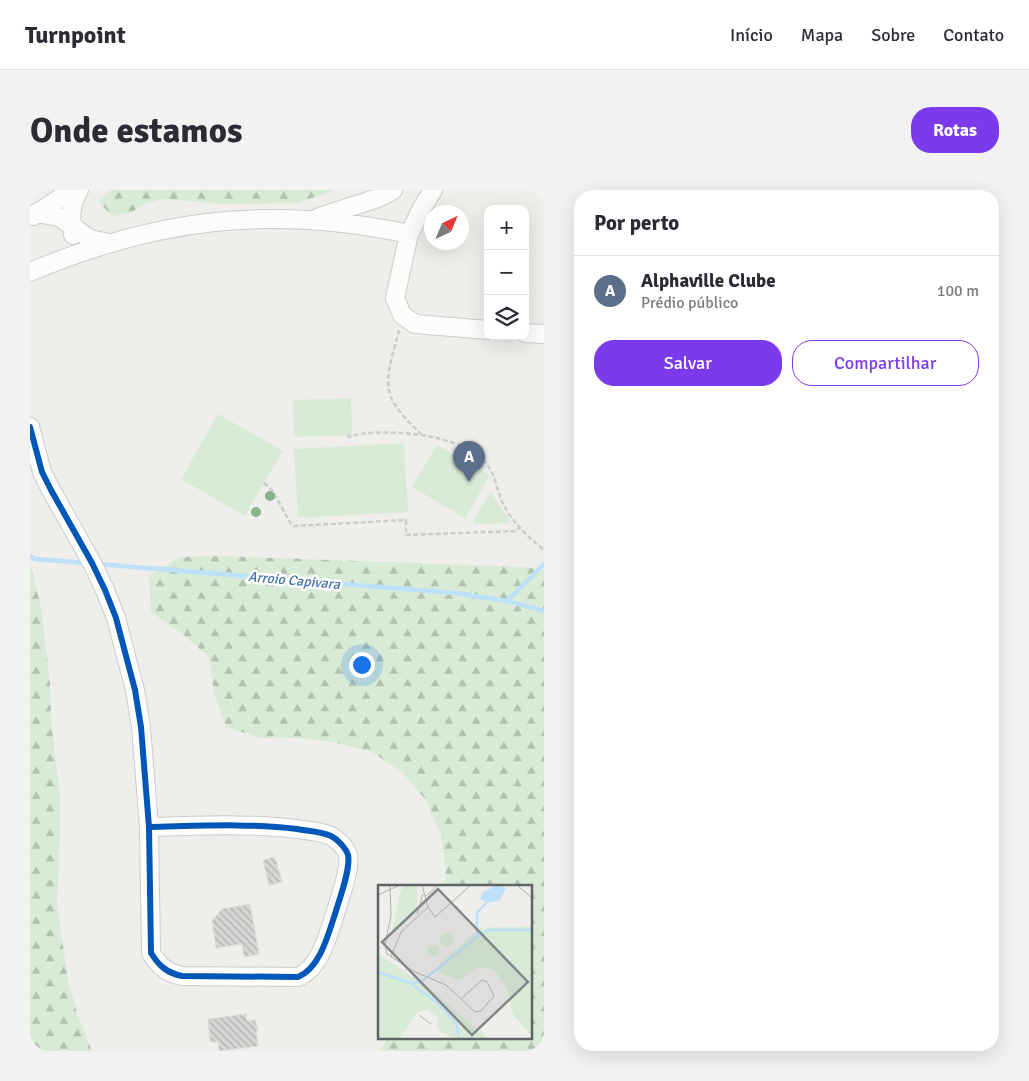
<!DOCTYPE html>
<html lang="pt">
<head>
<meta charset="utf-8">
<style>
	body { margin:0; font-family:Signika,sans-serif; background:#f2f2f3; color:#2b2b33 }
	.controls { position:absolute; right:15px; top:15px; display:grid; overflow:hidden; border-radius:10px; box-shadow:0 5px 20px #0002 }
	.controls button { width:45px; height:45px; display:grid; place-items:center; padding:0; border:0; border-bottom:1px solid #e1e1e2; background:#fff; color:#2b2b33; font:25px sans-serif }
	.compass { position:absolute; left:394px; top:15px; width:45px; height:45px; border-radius:50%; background:#fff; box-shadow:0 5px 20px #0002; rotate:44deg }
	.you { position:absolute; left:331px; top:474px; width:18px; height:18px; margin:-12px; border:4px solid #fff; border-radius:50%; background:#1a73e8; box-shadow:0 0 0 8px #1a73e833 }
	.badge { display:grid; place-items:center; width:32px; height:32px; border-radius:50%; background:#7c3aed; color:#fff; font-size:16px; font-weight:700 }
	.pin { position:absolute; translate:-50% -41px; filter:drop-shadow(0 1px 2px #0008) }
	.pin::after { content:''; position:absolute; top:26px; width:18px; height:15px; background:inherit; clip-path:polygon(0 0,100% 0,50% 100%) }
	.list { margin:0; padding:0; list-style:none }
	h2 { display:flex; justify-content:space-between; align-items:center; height:65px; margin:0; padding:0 20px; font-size:21px }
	h2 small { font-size:16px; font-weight:400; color:#7c7c81 }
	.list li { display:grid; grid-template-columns:32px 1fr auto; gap:15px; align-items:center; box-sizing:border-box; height:70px; padding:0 20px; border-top:1px solid #e1e1e2 }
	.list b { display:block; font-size:19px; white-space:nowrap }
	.list p { margin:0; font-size:16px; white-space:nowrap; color:#7c7c81 }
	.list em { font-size:16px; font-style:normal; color:#7c7c81 }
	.actions { display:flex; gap:10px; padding:15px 20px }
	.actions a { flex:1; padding:11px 0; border:1px solid #7c3aed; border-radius:20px; text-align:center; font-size:18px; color:#7c3aed }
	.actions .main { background:#7c3aed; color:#fff }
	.icon { flex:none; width:28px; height:28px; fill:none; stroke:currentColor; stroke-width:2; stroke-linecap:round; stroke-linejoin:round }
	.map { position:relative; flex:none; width:514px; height:861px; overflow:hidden; border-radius:20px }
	header { display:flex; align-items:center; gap:30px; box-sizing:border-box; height:70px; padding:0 25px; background:#fff; border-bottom:1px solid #e1e1e2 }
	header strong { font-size:24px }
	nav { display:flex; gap:28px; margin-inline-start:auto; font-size:18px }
	.intro { display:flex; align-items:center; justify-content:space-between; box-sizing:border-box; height:120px; padding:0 30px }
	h1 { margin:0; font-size:35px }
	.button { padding:12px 22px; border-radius:20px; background:#7c3aed; color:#fff; font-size:18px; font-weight:700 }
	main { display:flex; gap:30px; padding:0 30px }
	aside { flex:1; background:#fff; border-radius:20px; box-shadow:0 5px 20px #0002 }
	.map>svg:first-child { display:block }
</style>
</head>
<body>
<header>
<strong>Turnpoint</strong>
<nav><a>Início</a><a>Mapa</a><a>Sobre</a><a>Contato</a></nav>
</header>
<div class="intro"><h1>Onde estamos</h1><a class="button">Rotas</a></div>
<main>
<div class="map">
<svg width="514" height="861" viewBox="0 0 514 861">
	<defs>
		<pattern id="forest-firs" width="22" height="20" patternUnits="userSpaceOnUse" patternTransform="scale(1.25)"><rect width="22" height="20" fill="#d8ebd6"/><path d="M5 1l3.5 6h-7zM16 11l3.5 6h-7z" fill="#b2c2b1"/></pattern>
		<pattern id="building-back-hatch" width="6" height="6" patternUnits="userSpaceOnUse" patternTransform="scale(1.25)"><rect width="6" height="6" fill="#d6d5d3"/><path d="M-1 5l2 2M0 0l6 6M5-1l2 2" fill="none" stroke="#b1b0af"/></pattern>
	</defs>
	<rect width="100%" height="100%" fill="#efeeea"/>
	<path fill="url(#forest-firs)" d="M81,0h223l-36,13 -75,1 -59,-5 -18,4 -16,10 -18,3 -13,-14z
		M193,366l300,11 21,3v481h-164l8,-14h142v-151h-86l2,-15 -5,-37 -15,-34 -24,-28 -30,-20 -38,-10 -36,-4h-37l-35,-11 -12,-34 -5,-36 -28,-24 -30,-21 -2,-36 31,-19z
		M0,372l11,45 9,76 1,37 9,75v38l-3,72 11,75 10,36 14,35h-62z"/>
	<path fill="#d8ebd6" d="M321,208l1,37 -58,2 -1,-37z
		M188,224l65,37 -38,65 -64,-37z
		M374,253l4,69 -110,6 -4,-69z
		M407,255l53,30 -25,43 -53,-31z
		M461,302l18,28 -1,3 -32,1 -3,-4z"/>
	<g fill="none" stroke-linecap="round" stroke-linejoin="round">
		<path stroke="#bfe0f9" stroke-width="4.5" d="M0,366l5,3 52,4
			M67,374l358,29 52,8 37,-37
			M477,411l37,10"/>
	</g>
	<path fill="url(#building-back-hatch)" stroke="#deddd9" d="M245,667l7,25 -13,3 -6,-25z
		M220,714l9,50 -15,3 -2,-13 -26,4 -4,-27 10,-12z
		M216,824l1,7 8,-1 2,6 1,5h-2l2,15 -39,5 -1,-9h-8l-2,-23z"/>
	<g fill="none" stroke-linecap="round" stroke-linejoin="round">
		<defs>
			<path id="minor" d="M403,0l-10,16 -14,28 -14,64 7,17 13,9 73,6
				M6,23l23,4 31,22 18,4
				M3,26l39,-26
				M289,27l59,-19 15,-8
				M43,45c-2,-18 -4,-28 6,-45
				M0,82c128,-54 243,-67 379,-38
				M495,143l19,1
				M0,237l12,45 9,18 41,73 13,27 11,28 19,72 6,37 8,100 2,126c8,13 16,20 31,23l116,1c22,-9 30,-42 37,-63 4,-14 16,-45 13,-59 -2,-7 -11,-16 -17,-19 -11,-5 -23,-5 -34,-7 -49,-6 -99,-3 -148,-2"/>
		</defs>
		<use href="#minor" stroke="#cbcccc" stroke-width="20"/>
		<path stroke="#cacfcc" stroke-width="2.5" stroke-dasharray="5 2.5" stroke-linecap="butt" d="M369,140c-5,23 -19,54 -4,75 7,11 17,20 26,29
			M317,245l3,2c4,-1 6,-3 10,-3 34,-5 103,1 126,29 9,11 11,26 16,39 10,20 25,34 42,48
			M234,293l8,7 19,34 3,2 112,-6v15l109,-4 4,-3"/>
		<use href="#minor" stroke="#fdfcfc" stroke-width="18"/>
		<defs>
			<path id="cycleway" d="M0,237l12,45 9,18 41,73 13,27 11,28 19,72 6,37 8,100 2,126c8,13 16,20 31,23l116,1c22,-9 30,-42 37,-63 4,-14 16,-45 13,-59 -2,-7 -11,-16 -17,-19 -11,-5 -23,-5 -34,-7 -49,-6 -99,-3 -148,-2"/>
		</defs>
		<use href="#cycleway" stroke="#fff" stroke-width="9"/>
		<use href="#cycleway" stroke="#0057b8" stroke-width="6"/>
	</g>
	<g fill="#88b388">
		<circle cx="240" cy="306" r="5"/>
		<circle cx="226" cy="322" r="5"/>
	</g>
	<g text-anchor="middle" stroke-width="5" stroke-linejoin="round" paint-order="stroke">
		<g font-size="14" font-style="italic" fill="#4174aa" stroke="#fff">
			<text transform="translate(264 390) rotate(5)" y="5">Arroio Capivara</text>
		</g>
	</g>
	<g transform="translate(348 695)">
		<rect width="154" height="154" fill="#efeeea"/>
		<path d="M30,0h9v21l-5,10 -21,20 10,-47zM154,41v110l-18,-20 -7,-27 -13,-20 -16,-2 -19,13 -24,-9 6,-9 39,-34zM0,69l49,32 60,52h-35l-14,-9v-11l-11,-9 -10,4 -17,25h-22z" fill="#d8ebd6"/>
		<path d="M62 55a7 7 0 1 1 14 0a7 7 0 1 1-14 0ZM49 66a6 6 0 1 1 12 0a6 6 0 1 1-12 0Z" fill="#d8ebd6"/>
		<path d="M119,0l9,3 -6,12 -12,3 -8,-4 3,-7z" fill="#bfe0f9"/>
		<path fill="none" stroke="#bfe0f9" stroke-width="2.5" d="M99,52l12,-7h43M0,87l32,11 11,-1 56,-45v-24l11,-12M32,98l26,19 20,21 3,13"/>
		<path fill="none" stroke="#b1b2b2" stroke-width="1" d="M12,0l1,31 -6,28 2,10 26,17 33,14 29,27 6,-1 13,-15 -7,-14 -5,-2 -21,19M44,0l6,22 7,10 36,-32M139,0l15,13M0,10l22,-10M47,12l13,-12M39,29l6,-20M13,72l10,-25 27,-25M41,130l12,9"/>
		<path fill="#84888a" fill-opacity="0.15" stroke="#84888a" stroke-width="2.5" d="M60,4l90,93 -56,53 -90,-93z"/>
		<rect width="154" height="154" fill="none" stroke="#5f6368" stroke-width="2.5"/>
	</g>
</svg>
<div class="controls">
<button>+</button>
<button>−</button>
<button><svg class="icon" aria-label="layers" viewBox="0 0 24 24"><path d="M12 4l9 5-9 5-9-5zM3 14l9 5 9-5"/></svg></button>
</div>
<svg class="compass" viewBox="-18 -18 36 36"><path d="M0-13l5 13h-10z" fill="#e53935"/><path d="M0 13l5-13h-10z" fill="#7c7c81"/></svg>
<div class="you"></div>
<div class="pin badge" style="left:439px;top:292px;background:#5c6f8a">A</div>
</div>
<aside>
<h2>Por perto<small></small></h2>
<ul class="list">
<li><span class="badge" style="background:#5c6f8a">A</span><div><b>Alphaville Clube</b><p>Prédio público</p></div><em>100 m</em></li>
</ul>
<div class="actions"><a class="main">Salvar</a><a>Compartilhar</a></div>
</aside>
</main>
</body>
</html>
